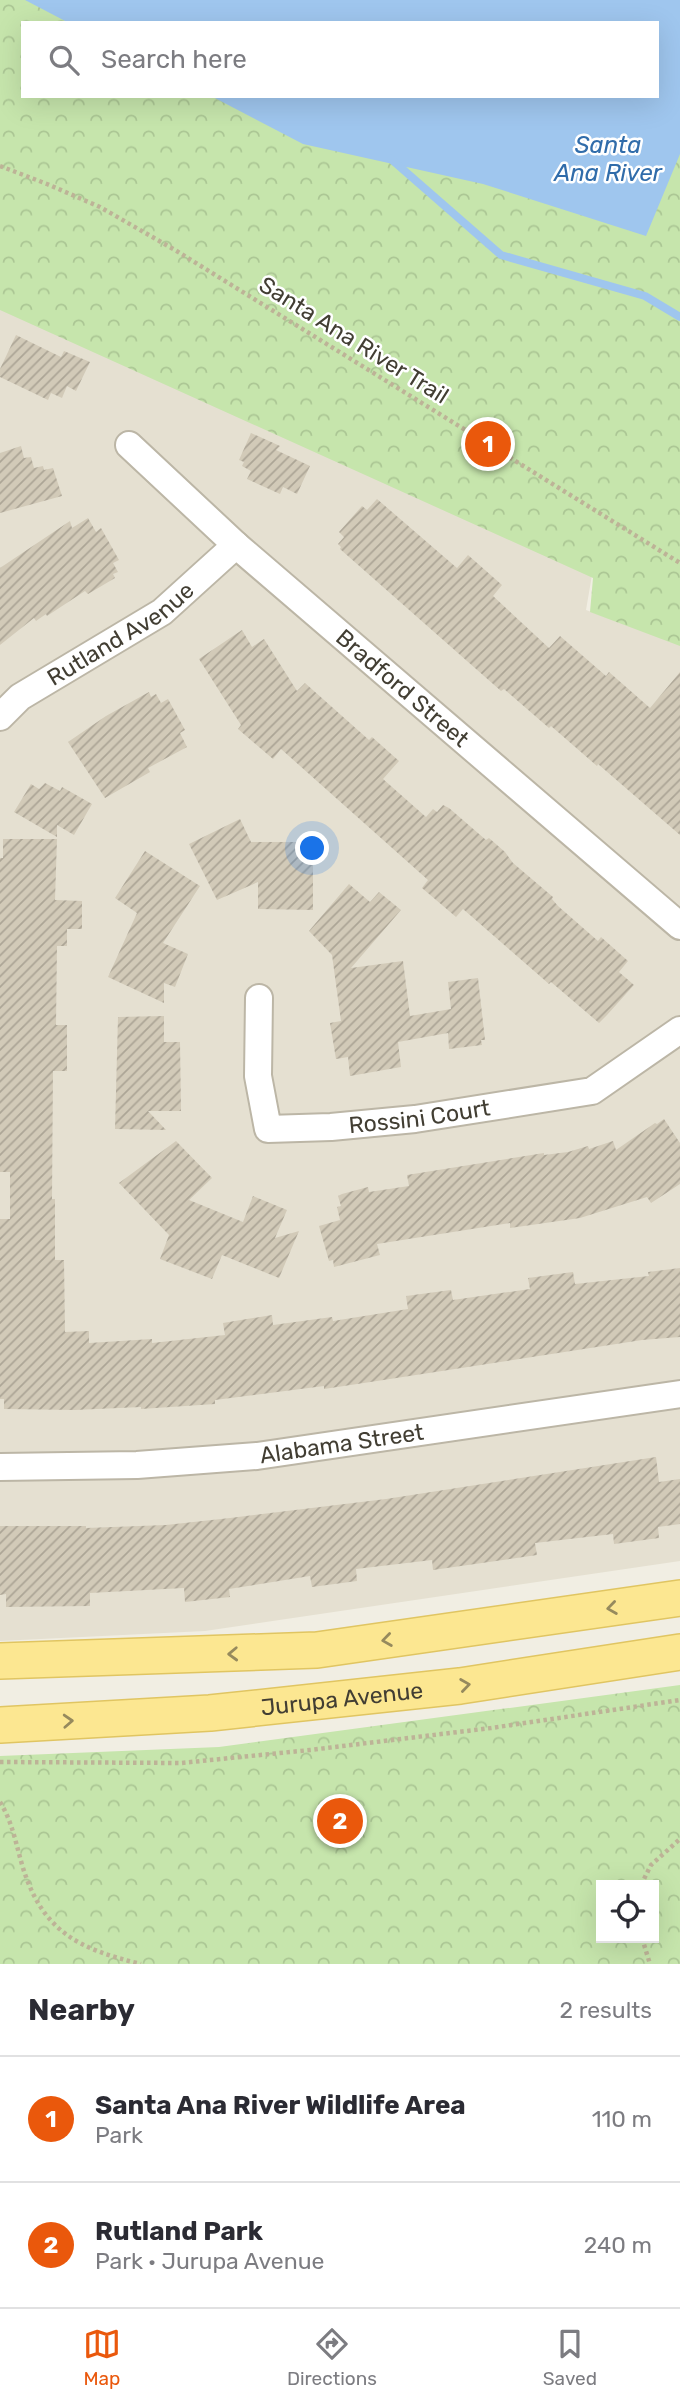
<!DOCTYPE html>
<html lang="en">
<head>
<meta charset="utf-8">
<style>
	body { margin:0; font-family:Rubik,sans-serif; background:#f2f2f3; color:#2b2b33 }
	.controls { position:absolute; right:21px; bottom:21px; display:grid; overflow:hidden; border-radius:0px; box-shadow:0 7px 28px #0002 }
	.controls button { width:63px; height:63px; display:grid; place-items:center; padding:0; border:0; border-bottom:2px solid #e1e1e2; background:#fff; color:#2b2b33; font:35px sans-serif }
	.you { position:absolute; left:313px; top:849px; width:24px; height:24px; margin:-18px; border:5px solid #fff; border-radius:50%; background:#1a73e8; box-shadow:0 0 0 10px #1a73e833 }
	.badge { display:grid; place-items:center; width:46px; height:46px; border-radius:50%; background:#ea580c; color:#fff; font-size:23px; font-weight:700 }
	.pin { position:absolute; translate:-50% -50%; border:4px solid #fff; box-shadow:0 2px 7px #0006 }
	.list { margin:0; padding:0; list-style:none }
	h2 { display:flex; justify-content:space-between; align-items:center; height:91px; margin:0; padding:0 28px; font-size:30px }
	h2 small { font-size:23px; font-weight:400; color:#7c7c81 }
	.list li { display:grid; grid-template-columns:46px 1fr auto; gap:21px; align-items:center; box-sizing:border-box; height:126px; padding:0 28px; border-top:2px solid #e1e1e2 }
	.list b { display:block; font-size:26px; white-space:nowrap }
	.list p { margin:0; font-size:23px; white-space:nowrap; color:#7c7c81 }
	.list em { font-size:23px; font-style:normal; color:#7c7c81 }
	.icon { flex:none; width:38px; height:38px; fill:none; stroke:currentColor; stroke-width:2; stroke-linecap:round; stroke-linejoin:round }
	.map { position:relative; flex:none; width:680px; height:1964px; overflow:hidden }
	.search { position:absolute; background:#fff; box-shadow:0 7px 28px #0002; left:21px; right:21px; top:21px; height:77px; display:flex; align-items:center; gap:18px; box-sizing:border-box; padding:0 24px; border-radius:0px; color:#7c7c81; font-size:26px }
	.sheet { height:343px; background:#fff }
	nav { display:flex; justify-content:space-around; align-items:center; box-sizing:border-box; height:98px; border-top:2px solid #e1e1e2; background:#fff; font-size:19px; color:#7c7c81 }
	nav a { display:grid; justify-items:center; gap:4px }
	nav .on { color:#ea580c }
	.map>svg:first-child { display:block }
</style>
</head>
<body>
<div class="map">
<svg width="680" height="1964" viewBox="0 0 680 1964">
	<defs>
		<pattern id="park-crowns" width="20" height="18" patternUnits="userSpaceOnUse" patternTransform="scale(1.75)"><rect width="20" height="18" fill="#c6e5ac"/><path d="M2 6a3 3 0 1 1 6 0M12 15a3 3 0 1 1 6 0" fill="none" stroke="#abc694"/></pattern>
		<pattern id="building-hatch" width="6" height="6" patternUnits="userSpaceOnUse" patternTransform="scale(1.75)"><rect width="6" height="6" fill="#d2cab8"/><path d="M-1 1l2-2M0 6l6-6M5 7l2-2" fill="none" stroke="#aca596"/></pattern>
	</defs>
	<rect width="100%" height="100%" fill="#f1eee3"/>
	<path fill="#e5e0d1" d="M0,309l592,266 -6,35 94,34v917l-475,70 -205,10z"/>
	<path fill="url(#park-crowns)" fill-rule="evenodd" d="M0,0h680v646l-90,-34 3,-34 -593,-268zM23,23h634v73h-634z
		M680,1685v279h-680v-208l219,-9zM601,1885h53v53h-53z"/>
	<path fill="#9fc6ee" d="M25,0h655v154l-34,82 -163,-52 -180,-40 -92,-48h446v-73h-588z"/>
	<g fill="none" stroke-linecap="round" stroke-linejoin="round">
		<path stroke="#9fc6ee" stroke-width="8" d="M391,159l110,96 144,41 35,21"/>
	</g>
	<path fill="url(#building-hatch)" d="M16,335l45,22 3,-6 26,11 -14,29 -9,-5 -5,12 -11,-5 -3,7 -48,-23v-8z
		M251,433l29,13 -4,4 34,16 -13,28 -14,-7 -3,7 -33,-15 4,-8 -9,-5 2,-4 -5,-2z
		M21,446l3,12 7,-1 3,11 9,-2 1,4 9,-2 9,28 -62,17v-60z
		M377,499l80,69 11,-13 34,30 -9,11 56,52 11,-12 46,40 3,-4 41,36 30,-36v163l-82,-71 -1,2 -46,-40 -2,2 -45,-39 -3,2 -161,-142 1,-2 -3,-3 6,-7 -5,-5 23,-26 5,4z
		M88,518l8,14 5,-4 18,32 -6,3 5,9 -5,2 2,4 -27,16 -3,-3 -38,25 -1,-2 -10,7 -2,-3 -34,27v-77l70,-47 2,7z
		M242,630l10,17 12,-8 33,52 8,-8 64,57 3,-3 27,24 -16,18 43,38 7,-8 4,3 6,-7 6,3 37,32 3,-2 16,14 8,11 40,34 -1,2 6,7 40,35 3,-4 27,24 -9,11 15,13 -27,30 -8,8 -48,-41 -2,2 -86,-75 -7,8 -34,-29 6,-8 -147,-131 -8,10 -35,-30 3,-4 -42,-66z
		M149,692l2,5 5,-3 5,9 7,-4 17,31 -5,3 7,14 -39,21 2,4 -45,26 -37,-56 38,-26z
		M45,783l15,8 2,-4 30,17 -18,31 -17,-10v12l-43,-25 17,-28 8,5z
		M240,819l11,23h62v68l-55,-1v-27l-41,18 -28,-56z
		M3,839h54l-2,61 27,1v28h-15v17h-10l-1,79h11v46h-14l-1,128h3v61h9l1,72 24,-1v12l63,-4v4l73,-8 -2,-12 49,-8 1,10 59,-8 1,4 75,-12 -2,-13 45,-6 2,10 77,-11 -2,-11 45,-6 2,12 74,-8 -1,-4 32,-4v69l-38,3 -265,41 -53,8v-3l-109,14v4l-74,5v-2l-66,3 -71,-1v-10h-4v-180h10v-47h-10v-314h3z
		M145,851l55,35 -37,57 25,11 -13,33 -11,-4v20l-56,-26 29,-64 -22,-15z
		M349,884l21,18 9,-10 22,18 -50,58 52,-7 7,55 41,-7 -3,-27 30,-4 7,62h-4l1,5 -33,4 -1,-16 -50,9 3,25 -51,9 -2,-19 -12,2 -6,-36 11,-2 -9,-66 -23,-24z
		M164,1016v26h16l1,69h-33l18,19 -51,-1 3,-112z
		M664,1119l16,24v41l-29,19 -4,-6 -67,21 -70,10v-5l-133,21 3,11 -46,12 -1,-7 -4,1 -10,-35 21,-6 -3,-13 4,-1 -3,-10 4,-2 26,-7 1,5 40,-6 -2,-11 137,-22v2l24,-3 20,-6 1,3 24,-8 3,9 39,-27 2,1z
		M176,1141l36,37 -23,22 54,22 10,-26 34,14 -12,28 24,-7 -20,47 -57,-23 -10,24 -52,-20 9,-24 -50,-52z
		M656,1457l3,25 21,-3v45l-22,3 1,11 -45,6 -1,-10 -78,9 2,12 -104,15 -1,-10 -76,9 1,12 -45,6 -2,-11 -81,13 1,8 -45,5 -1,-14 -94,5v13l-84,1v-13l-6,1v-69h86v2l80,-3 64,-7 156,-19z"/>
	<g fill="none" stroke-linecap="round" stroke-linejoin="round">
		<defs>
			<g id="minor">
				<path id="s1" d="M129,445l107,100 444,381"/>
				<path id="s2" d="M0,717l20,-20 142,-85 74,-67"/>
				<path id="s3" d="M259,998l-1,78 10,53 63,-2 84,-8 177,-28 88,-61"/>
				<path id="s4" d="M0,1467l137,-2 120,-9 423,-62"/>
			</g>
			<g id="major">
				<path d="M0,1661l317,-11 363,-52"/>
				<path id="s5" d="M0,1725l210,-12 250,-27 220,-34"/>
			</g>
		</defs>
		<use href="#minor" stroke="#bcb6a6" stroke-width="30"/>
		<use href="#major" stroke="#e0c562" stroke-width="38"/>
		<path stroke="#bdb397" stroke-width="4.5" stroke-dasharray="3.5 3.5" stroke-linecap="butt" d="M0,166l47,18 53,23 75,43 505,313
			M0,1762l181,1 129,-13 181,-22 189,-28
			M0,1802c13,21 16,43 23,66 20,64 56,81 118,96
			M641,1885l10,-20 29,-26
			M642,1938l8,26"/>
		<use href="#minor" stroke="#fff" stroke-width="26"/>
		<use href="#major" stroke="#fce791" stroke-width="35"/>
	</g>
	<defs><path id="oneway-chevron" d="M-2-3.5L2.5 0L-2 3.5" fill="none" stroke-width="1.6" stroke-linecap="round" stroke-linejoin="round" transform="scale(1.75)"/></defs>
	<g stroke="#968a5d">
		<use href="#oneway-chevron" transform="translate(612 1608) rotate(172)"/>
		<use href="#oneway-chevron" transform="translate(387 1640) rotate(172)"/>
		<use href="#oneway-chevron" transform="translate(233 1654) rotate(178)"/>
		<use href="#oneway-chevron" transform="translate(465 1685) rotate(-8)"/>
		<use href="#oneway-chevron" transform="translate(68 1721) rotate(-3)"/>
	</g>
	<g text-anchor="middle" stroke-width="5" stroke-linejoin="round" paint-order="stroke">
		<g font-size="23" fill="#423e33" stroke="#fff">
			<text transform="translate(354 340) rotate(32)" y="8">Santa Ana River Trail</text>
			<text dy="8" stroke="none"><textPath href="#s2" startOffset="147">Rutland Avenue</textPath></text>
			<text dy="8" stroke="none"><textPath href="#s1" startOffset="366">Bradford Street</textPath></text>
			<text dy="8" stroke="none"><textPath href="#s3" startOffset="284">Rossini Court</textPath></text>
			<text dy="8" stroke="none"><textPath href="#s4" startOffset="343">Alabama Street</textPath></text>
			<text dy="8" stroke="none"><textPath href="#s5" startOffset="343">Jurupa Avenue</textPath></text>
		</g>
		<g font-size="24" font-style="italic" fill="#306caa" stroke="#fff">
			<text x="608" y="153">Santa<tspan x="608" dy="28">Ana River</tspan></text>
		</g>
	</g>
</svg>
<div class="controls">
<button><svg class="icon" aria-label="locate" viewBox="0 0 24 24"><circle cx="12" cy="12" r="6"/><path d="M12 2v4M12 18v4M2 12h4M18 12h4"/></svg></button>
</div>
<div class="you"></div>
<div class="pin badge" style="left:488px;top:444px">1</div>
<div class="pin badge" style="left:340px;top:1821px">2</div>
<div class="search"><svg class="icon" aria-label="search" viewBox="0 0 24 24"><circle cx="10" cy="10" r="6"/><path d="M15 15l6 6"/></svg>Search here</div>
</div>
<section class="sheet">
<h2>Nearby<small>2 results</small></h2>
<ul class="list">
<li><span class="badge">1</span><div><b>Santa Ana River Wildlife Area</b><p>Park</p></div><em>110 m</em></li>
<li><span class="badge">2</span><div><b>Rutland Park</b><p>Park · Jurupa Avenue</p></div><em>240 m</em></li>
</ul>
</section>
<nav>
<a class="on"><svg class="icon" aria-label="map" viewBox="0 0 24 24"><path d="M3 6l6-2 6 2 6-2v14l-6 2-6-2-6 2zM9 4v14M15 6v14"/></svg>Map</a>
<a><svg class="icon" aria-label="directions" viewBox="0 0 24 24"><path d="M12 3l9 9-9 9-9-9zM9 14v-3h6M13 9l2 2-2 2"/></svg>Directions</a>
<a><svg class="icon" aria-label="saved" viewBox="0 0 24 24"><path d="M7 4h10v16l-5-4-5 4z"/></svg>Saved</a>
</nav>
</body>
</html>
